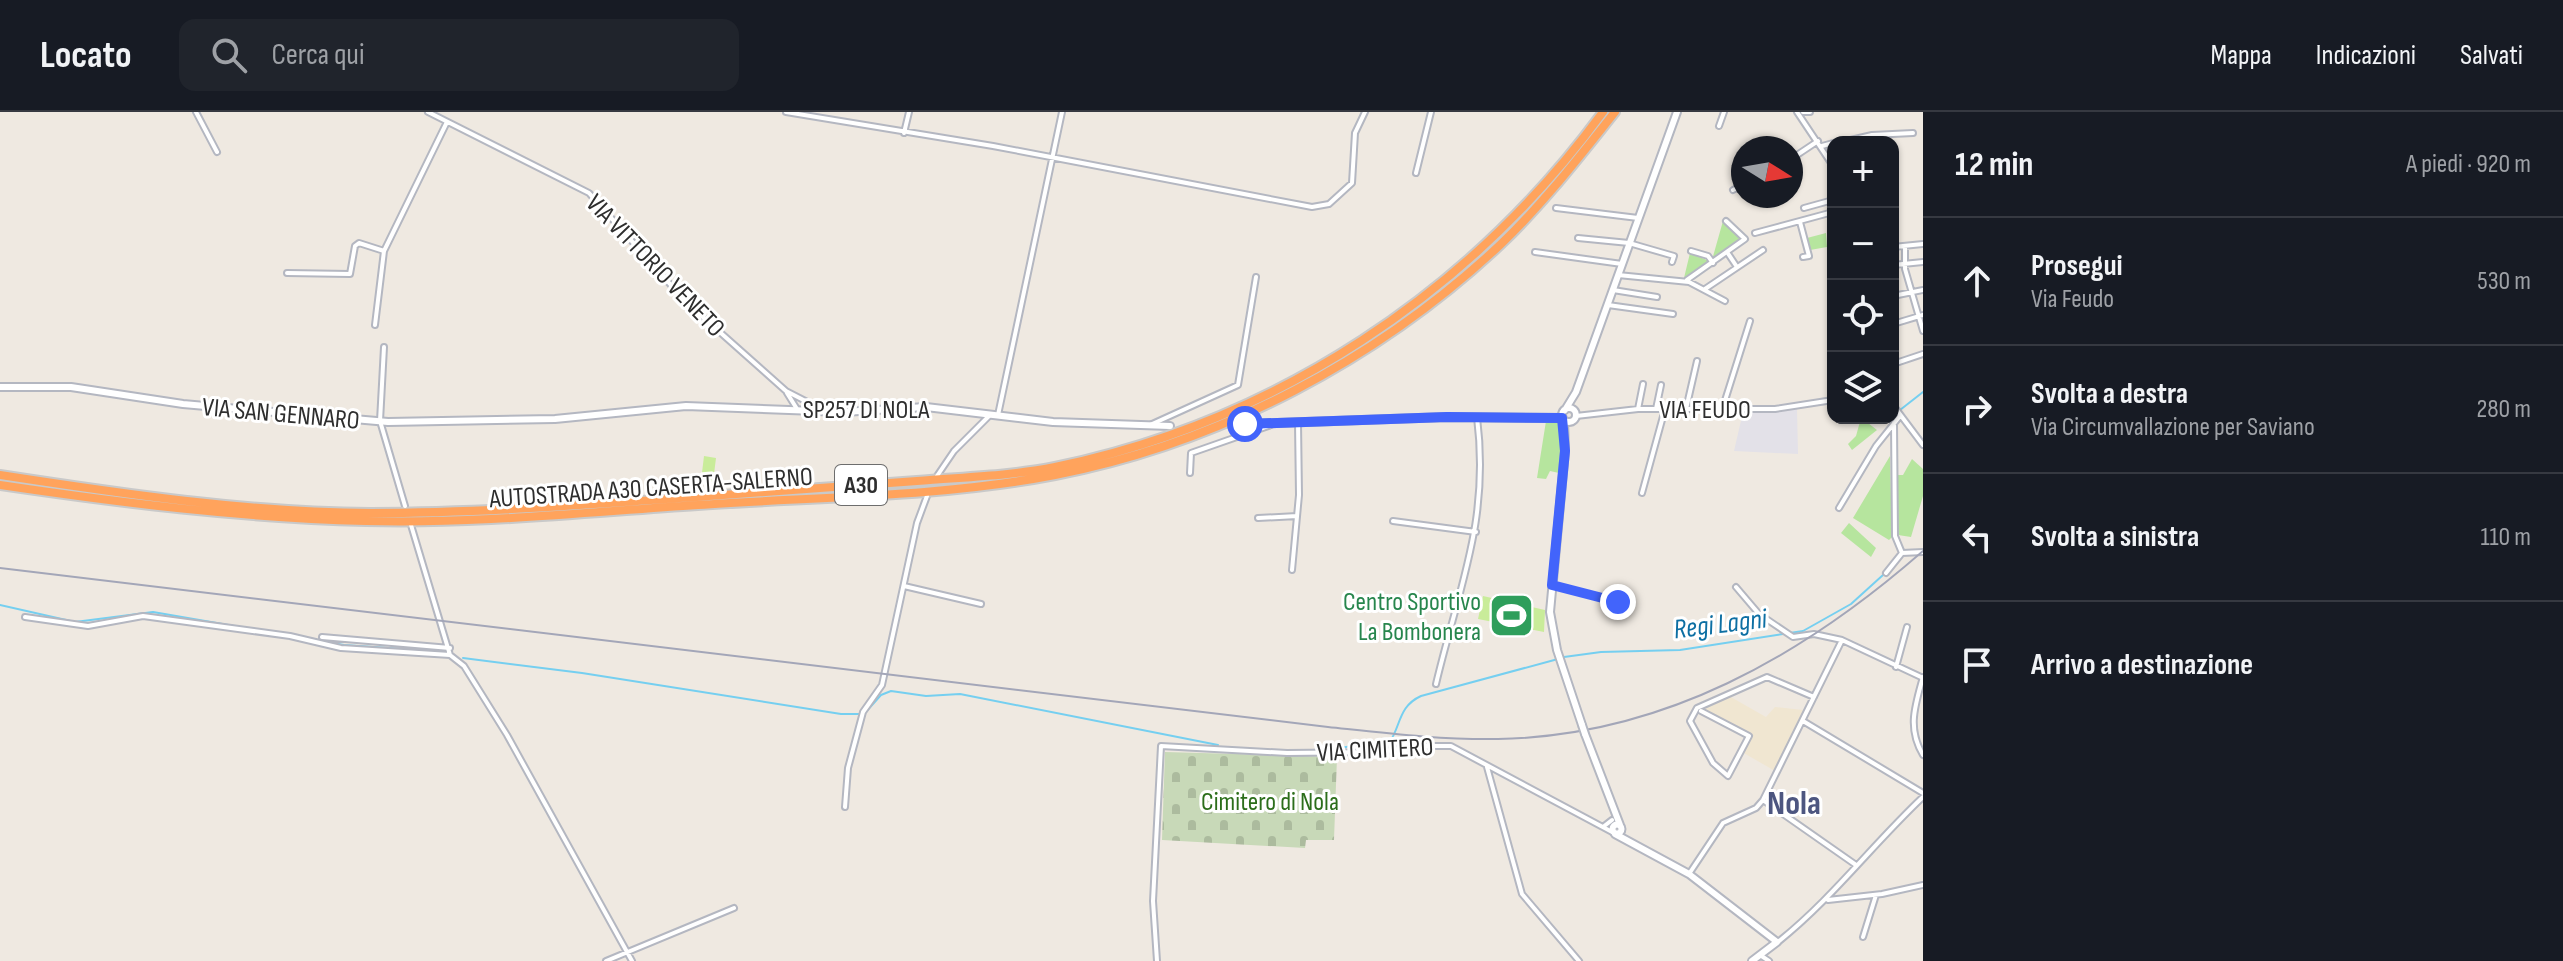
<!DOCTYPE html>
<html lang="it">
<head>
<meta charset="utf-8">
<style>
	body { margin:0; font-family:"Sofia Sans Condensed",sans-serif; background:#20242c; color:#f1f3f6 }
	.controls { position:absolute; right:24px; top:24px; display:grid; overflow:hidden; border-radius:16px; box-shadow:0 2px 6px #0004 }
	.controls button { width:72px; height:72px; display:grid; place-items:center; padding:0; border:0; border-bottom:2px solid #363941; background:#171b24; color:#f1f3f6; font:40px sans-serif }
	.compass { position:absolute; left:1731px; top:24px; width:72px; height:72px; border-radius:50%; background:#171b24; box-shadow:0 2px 6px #0004; rotate:101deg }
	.stop { position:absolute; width:24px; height:24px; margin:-18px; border:6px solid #4264fb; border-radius:50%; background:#fff }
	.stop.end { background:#4264fb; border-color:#fff; box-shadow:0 2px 8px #0008 }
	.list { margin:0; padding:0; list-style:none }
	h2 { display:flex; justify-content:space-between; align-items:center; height:104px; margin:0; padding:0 32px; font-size:34px }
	h2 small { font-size:26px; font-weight:400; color:#9ea1a6 }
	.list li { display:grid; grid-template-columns:52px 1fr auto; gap:24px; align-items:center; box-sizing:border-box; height:128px; padding:0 32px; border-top:2px solid #363941 }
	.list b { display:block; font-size:30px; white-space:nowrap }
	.list p { margin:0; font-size:26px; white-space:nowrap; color:#9ea1a6 }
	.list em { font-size:26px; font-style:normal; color:#9ea1a6 }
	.icon { flex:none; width:44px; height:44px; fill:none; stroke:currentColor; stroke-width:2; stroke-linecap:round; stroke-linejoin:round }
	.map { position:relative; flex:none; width:1923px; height:849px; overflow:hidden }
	header { display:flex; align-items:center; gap:48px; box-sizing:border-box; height:112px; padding:0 40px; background:#171b24; border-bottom:2px solid #363941 }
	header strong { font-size:38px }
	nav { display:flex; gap:44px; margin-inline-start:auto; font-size:28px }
	.search { width:560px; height:72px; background:#20242c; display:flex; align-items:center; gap:20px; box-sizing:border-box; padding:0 28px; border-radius:16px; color:#9ea1a6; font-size:30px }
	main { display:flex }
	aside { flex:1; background:#171b24 }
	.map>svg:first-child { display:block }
</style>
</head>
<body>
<header>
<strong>Locato</strong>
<div class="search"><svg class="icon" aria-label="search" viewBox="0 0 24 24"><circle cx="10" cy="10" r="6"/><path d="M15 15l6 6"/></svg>Cerca qui</div>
<nav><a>Mappa</a><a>Indicazioni</a><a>Salvati</a></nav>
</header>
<main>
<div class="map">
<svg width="1923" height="849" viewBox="0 0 1923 849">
	<defs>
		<pattern id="cemetery-stones" width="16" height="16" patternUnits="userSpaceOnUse" patternTransform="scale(2)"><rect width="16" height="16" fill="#c8d9b8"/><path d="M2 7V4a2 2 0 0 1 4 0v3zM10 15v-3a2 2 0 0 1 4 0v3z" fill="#acbb9e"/></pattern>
	</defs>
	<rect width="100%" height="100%" fill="#efe9e1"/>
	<path fill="#e3e1e8" d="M1797,296l1,46 -64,-3 9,-39z"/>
	<path fill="#f0e6d1" d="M1729,584l37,21 9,-10 28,3 -28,61 -33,-19 10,-16 -51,-28z"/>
	<path fill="#b6e59e" d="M1723,109l20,18 -31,21z
		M1826,121l1,14 -17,3 -3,-12z
		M1690,141l19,8 -25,17z
		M1861,306h10l-3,5 9,7 -25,20 -4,-6 8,-8z
		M1546,309l14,1 3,19 -4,32 -9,-2 -4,8 -9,-1z
		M1890,344l2,81 -3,3 -36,-22z
		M1912,347l11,10v27l-12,41 -13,-2 -1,-60h6z
		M1849,411l27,25 -5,9 -30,-24z"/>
	<path fill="url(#cemetery-stones)" d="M1165,640l172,5 -3,83h-28l-1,8 -143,-8z"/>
	<path fill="#c9ec9a" d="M704,344l12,2 -3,24 -12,-1z
		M1483,484l62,14 -1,22 -66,-13z"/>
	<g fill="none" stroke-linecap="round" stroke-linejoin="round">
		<path stroke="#75cff0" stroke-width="2" d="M1900,298l23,-18
			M0,493l75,17 78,-10 191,33 103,7
			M1564,545l37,-5 79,-2 123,-19 48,-27 32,-29
			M463,546l119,15 259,41h23l17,-19 10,-4 35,5 34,-2 258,51
			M1337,636l53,-6c11,-18 9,-36 31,-46l137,-37"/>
		<path stroke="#c8c4bd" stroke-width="6" stroke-dasharray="6 3" stroke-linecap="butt" d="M1224,313l21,-1"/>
		<defs>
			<path id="street" d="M196,0l21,40
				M428,0l161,81 97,109 100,89 37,19
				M786,0l207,34 319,61 17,-3 23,-21 3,-50 10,-21
				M1797,0l36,54
				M1803,0h7
				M1719,14l5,-14
				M904,21l5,-21
				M1842,30l30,-7 41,-2
				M1822,34l11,-3
				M1791,47l27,-18
				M1416,61l15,-61
				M1733,78l10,-5
				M1556,96l82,10
				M1804,96l29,-8
				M1800,110l9,34 -6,1
				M1755,121l78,-21
				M1578,126l51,5 45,13 -2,6
				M1905,134v23l18,62
				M1893,135l30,-3
				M1691,139l17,5 5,7
				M1535,140l87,12
				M1727,140l10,15
				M1893,153l30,-3
				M287,161l63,1 5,-28 4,-3 25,8
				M1618,163l71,7 36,19
				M1687,168l58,-41 -19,-18
				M1705,177l58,-39
				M1613,178l44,7
				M1893,184l30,-6
				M1608,193l65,9
				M1893,212l30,-9
				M375,213l9,-74 63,-129
				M384,235l-4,74 25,85
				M1893,252l30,-10
				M787,281l10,16
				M1893,293l30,40
				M1638,297l5,-25
				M1656,297l5,-24
				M1686,297l11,-48
				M1722,298l28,-89
				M998,303l64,-303
				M1576,304l62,-7h137l58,-9
				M1150,313l88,-40 18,-108
				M1190,361l1,-20 80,-28
				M937,364l17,-25 36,-36
				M1642,381l23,-84
				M1839,396l37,-62 24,-30
				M1258,406l39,-2
				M1393,409l83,11
				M411,413l39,130 14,11 43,69 125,226
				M1902,441l21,-1
				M1292,458l7,-75 -1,-72
				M1886,461l16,-20 -7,-17 -1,-113
				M1552,473l66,17
				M904,474l77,18
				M1736,475l23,27 34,23 21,-3 28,6 81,38
				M25,505l63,9 55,-10 147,20 51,12 109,7
				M322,525l128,11
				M1896,555l11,-40
				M1923,565c-8,29 -16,51 0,78
				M1436,572c23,-97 54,-164 41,-267
				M1701,599l48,25 -21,40 -15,-13 -23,-42 7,-13 70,-31 47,20
				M1803,609l120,72
				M1487,655l35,127 57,67
				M1763,688l93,65
				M845,695l3,-39 15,-56 19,-27 35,-162 10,-27
				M1603,715l9,-7
				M1689,762l34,-51 33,-15 7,-8 79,-160
				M1828,788l54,-6 41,-9
				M1863,825l13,-42
				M1778,830c54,-43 95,-98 145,-145
				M1760,843l9,6
				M606,849l128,-53
				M1157,849l-4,-60 8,-155 126,7 93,-1 37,-6h34l163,87"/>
			<path id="secondary" d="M0,275h71l112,17 205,18 167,-3 131,-13 157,6 83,-5 127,15 117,4
				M1562 303a7 7 0 1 1 14 0a7 7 0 1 1-14 0Z
				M1565,298l11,-18 101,-280
				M1564,308l1,31 -15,161 7,38 25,75
				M1245,312l202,-7 115,1
				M1585,622l35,91
				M1612.5 717a4.5 4.5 0 1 1 9 0a4.5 4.5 0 1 1-9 0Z
				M1615,722l74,40 88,68 -25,19"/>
			<path id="highway" d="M0,363c123,19 246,37 371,38 112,0 226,-9 338,-17 69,-5 139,-10 208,-15 46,-4 93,-5 138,-14 222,-46 415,-174 548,-355
				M0,373c122,18 242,33 366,36 110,3 222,-9 332,-16 116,-8 244,-8 357,-30 165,-32 324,-116 446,-231 42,-40 78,-87 114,-132"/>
		</defs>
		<use href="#street" stroke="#b4b7c1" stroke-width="8"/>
		<use href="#secondary" stroke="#b4b7c1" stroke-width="10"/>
		<use href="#highway" stroke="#c9c9c9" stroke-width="12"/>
		<use href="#street" stroke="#fff" stroke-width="4"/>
		<use href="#secondary" stroke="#fff" stroke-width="6"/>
		<use href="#highway" stroke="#ffa35c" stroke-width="8"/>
		<path stroke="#a3a6b8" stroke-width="2" d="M0,456l1328,159c57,6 114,13 170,12 165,-3 305,-83 425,-188"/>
		<defs>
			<path id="secondary-bridge" d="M1582,613l3,9"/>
		</defs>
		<use href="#secondary-bridge" stroke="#b4b7c1" stroke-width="10" stroke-linecap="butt"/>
		<use href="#secondary-bridge" stroke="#fff" stroke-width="6"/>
	</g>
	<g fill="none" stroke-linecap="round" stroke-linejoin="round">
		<path stroke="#4264fb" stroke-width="10" d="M1245,312l202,-7 115,1 3,33 -13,134 66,17"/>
	</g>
	<defs>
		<symbol id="stadium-square" viewBox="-11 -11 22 22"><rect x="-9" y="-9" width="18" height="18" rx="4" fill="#2e9e5b" stroke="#fff"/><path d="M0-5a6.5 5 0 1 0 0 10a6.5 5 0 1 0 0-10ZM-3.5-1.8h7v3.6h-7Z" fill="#fff"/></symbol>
	</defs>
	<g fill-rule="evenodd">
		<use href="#stadium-square" x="1486" y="478" width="51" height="51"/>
	</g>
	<g text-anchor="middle" stroke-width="6" stroke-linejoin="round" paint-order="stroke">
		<rect fill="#fff" stroke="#6d6d6d" stroke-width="2" x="835" y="353" width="52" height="40" rx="6"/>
		<g font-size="24" font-weight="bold" fill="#2e2e2e">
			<text x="861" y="381">A30</text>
		</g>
		<g font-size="26" fill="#2e2e2e" stroke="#fff">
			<text transform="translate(656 153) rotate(46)" y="9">VIA VITTORIO VENETO</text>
			<text x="866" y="306">SP257 DI NOLA</text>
			<text x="1705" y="306">VIA FEUDO</text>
			<text transform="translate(281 301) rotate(5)" y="9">VIA SAN GENNARO</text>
			<text transform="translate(651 375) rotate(-4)" y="9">AUTOSTRADA A30 CASERTA-SALERNO</text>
			<text transform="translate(1375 637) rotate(-3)" y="9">VIA CIMITERO</text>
		</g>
		<g font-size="26" fill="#27864d" stroke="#fff" text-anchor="end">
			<text x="1481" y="498">Centro Sportivo<tspan x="1481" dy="30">La Bombonera</tspan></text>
		</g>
		<g font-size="26" fill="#2c6e1b" stroke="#fff">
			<text x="1270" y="698">Cimitero di Nola</text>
		</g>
		<g font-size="28" font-style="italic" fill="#0d6fa3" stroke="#fff">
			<text transform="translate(1720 511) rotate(-7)" y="10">Regi Lagni</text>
		</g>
		<g font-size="34" font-weight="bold" fill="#4d5680" stroke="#fff">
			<text x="1794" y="702">Nola</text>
		</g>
	</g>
</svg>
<div class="controls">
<button>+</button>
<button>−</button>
<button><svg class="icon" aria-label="locate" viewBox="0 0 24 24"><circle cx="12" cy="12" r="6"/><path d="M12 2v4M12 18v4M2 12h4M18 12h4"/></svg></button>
<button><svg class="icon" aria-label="layers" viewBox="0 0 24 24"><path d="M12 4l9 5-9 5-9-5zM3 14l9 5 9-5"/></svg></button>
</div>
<svg class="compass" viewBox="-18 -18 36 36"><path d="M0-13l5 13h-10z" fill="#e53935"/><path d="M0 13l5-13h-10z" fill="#9ea1a6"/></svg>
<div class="stop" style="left:1245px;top:312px"></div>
<div class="stop end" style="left:1618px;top:490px"></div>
</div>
<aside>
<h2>12 min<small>A piedi · 920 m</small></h2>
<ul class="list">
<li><svg class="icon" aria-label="ahead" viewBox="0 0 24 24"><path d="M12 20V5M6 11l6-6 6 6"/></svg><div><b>Prosegui</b><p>Via Feudo</p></div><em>530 m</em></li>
<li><svg class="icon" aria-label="right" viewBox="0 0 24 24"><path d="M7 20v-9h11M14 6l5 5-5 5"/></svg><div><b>Svolta a destra</b><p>Via Circumvallazione per Saviano</p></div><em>280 m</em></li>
<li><svg class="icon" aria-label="left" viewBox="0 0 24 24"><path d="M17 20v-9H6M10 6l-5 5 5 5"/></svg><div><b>Svolta a sinistra</b></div><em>110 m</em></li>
<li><svg class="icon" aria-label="arrive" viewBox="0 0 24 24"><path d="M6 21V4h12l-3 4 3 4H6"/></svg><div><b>Arrivo a destinazione</b></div></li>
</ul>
</aside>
</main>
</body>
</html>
